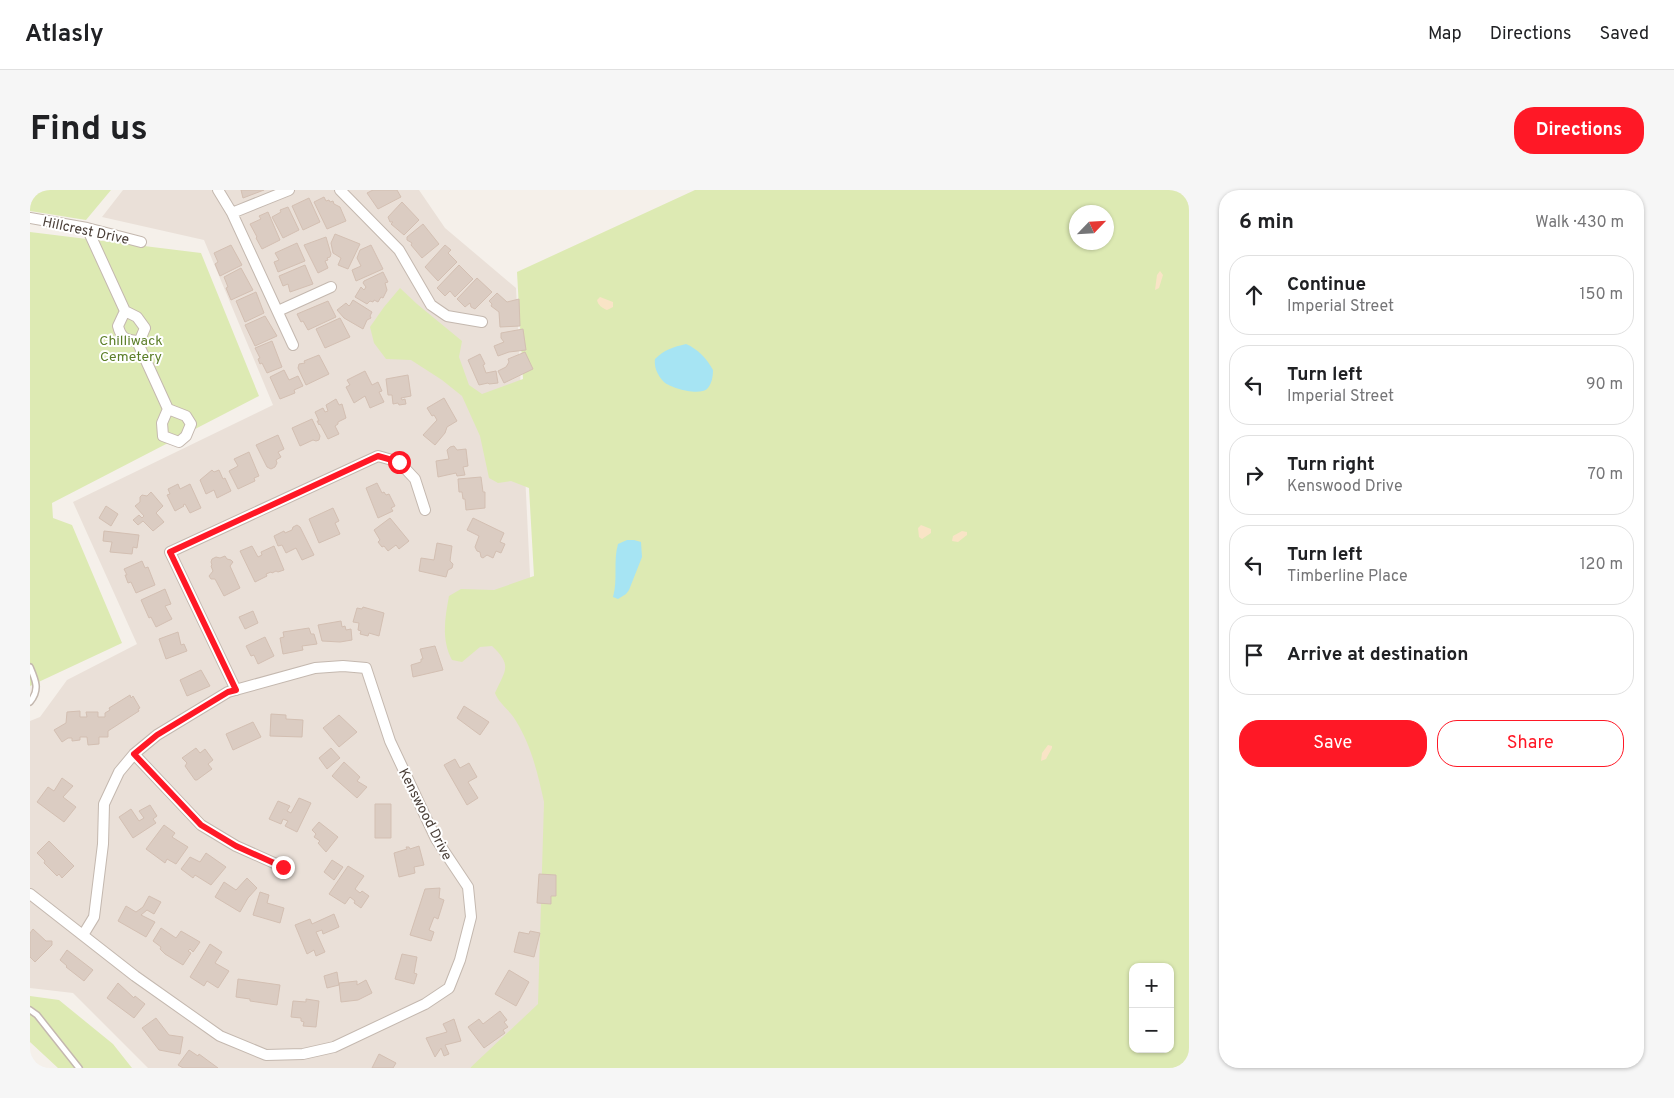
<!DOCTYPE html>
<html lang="en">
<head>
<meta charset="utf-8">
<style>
	body { margin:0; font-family:Overpass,sans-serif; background:#f6f6f6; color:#202124 }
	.controls { position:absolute; right:15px; bottom:15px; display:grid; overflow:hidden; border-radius:10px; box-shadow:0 1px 4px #0004 }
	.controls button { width:45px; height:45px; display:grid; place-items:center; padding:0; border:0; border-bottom:1px solid #e0e0e0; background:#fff; color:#202124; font:25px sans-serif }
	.compass { position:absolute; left:1039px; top:15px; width:45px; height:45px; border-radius:50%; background:#fff; box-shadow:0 1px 4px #0004; rotate:65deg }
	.stop { position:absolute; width:15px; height:15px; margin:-11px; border:4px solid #ff1826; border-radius:50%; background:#fff }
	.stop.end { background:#ff1826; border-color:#fff; box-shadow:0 1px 5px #0008 }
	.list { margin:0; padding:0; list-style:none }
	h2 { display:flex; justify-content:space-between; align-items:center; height:65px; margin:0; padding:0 20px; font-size:21px }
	h2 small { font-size:16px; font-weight:400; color:#757577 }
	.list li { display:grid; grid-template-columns:32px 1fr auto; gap:15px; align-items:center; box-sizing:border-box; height:80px; margin:0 10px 10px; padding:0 10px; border:1px solid #e0e0e0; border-radius:20px }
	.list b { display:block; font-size:19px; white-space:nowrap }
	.list p { margin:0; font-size:16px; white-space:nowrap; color:#757577 }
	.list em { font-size:16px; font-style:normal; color:#757577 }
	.actions { display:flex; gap:10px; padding:15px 20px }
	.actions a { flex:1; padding:11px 0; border:1px solid #ff1826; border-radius:20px; text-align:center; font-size:18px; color:#ff1826 }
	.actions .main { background:#ff1826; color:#fff }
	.icon { flex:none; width:28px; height:28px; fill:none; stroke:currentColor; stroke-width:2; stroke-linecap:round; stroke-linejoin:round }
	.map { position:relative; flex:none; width:1159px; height:878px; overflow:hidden; border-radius:20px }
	header { display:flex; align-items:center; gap:30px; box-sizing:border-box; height:70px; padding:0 25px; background:#fff; border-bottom:1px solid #e0e0e0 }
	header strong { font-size:24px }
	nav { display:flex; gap:28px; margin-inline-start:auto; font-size:18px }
	.intro { display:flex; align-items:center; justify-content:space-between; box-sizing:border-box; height:120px; padding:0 30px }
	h1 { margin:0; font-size:35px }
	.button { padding:12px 22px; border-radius:20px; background:#ff1826; color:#fff; font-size:18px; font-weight:700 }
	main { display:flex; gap:30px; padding:0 30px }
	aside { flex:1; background:#fff; border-radius:20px; box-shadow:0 1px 4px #0004 }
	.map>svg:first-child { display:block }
</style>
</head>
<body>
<header>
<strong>Atlasly</strong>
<nav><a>Map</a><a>Directions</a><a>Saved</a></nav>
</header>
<div class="intro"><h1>Find us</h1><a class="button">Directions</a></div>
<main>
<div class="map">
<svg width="1159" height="878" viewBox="0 0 1159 878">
	<rect width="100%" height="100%" fill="#f5f0ea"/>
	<path fill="#eae0d8" d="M93,0h296l26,38 71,60 16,329 34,225 -20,167 -76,59h-322l-75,-75 -43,-5v-267l10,-4 27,-37 70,-36 -64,-142 200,-97 -69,-165 -102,-23z"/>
	<path fill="#ddeab3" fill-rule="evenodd" d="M0,0h81l-25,30 -56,-9z
		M665,0h494v878h-719l68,-64 6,-202c-6,-28 -13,-57 -28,-81 -6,-11 -17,-17 -21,-28 10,-23 18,-27 -3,-47l-12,1 -18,15 -10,-2c-11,-21 -7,-42 -3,-64l12,-7 33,1 40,-14 -5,-88 -18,-7 -13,2 -9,-5 -9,-42 -18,-40 -20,-16 -31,-20 -25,-1 -12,-16 -4,-16 14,-20 16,-19 17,16 45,37 -3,16 10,28 13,9 41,-15 -6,-107zM1046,22h30v30h-30zM1103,777h37v82h-37z
		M0,42l171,21 58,143 -207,107 1,15 19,7 50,118 -92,43z
		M0,806l29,4 54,44 19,24h-74l-28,-26z"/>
	<path fill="#f9e4c6" d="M1130,81l3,4 -4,13 -4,2 2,-15z
		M570,107l13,5v5l-6,3c-5,-2 -9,-5 -10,-10z
		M891,335l10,4v4l-9,6 -3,-2 -1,-9z
		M932,341l5,1v3l-9,7 -6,-1 1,-5z
		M1018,555l4,1v2l-6,11 -5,2 1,-8z"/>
	<path fill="#a6e4f3" d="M656,154c12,5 21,15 27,26 0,6 -1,14 -6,19 -8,7 -38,-1 -44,-8 -6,-7 -9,-14 -8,-22 9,-9 18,-12 31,-15z
		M597,350h7l7,2 1,15 -13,33 -3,4 -8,5 -5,-2c5,-17 0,-36 5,-53z"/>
	<path fill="#dbccc2" stroke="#d3bfb2" d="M211,0h23l-21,8z
		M343,0h24l4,7 -23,12 -11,-16z
		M294,7l2,4 3,-1 1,2 3,-1 1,3 6,3 6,14 -19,8 -13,-27z
		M279,8l11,24 -17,8 -11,-24z
		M372,12l17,18 -15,15 -13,-11 2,-2h-3l-2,-5z
		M258,17l11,23 -16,8 -11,-21 9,-5 -1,-2z
		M238,22l12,28 -18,9 -6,-11 1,-1 -7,-13 11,-5 -2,-3z
		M393,34l16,20 -17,14 -11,-13 1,-2 -5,-3v-3z
		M305,44l25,10 -12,25 -10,-4 3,-7 -8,-5 -2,-10z
		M296,47l5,17 -1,3 -3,1 1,2 -3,1 3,7 -10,5 -14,-28z
		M267,53l8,18 -27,11 -4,-10 5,-2 -4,-7z
		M201,55l11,20 -22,11 -5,-12 3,-2 -4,-9z
		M341,55l12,24 -27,12 -4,-11 9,-4 -4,-8 3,-8z
		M415,55l6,5 -3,3 9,9 -19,19 -13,-14z
		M275,75l8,19 -23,8 -2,-8 -5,2 -4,-10z
		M429,75l14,14 -18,18 -5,-6 -5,5 -8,-8z
		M211,78l12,22 -22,10 -5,-12 2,-1 -4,-10z
		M353,82l5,10 -3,1 2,7 -4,8 -2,-1 -3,5 -4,-2 -1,2 -3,-1 -3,3 -12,-7 6,-10 3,3 2,-3 -3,-4 1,-2z
		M447,88l15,14 -17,17 -4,-2 -1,-4 -5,4 -8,-8z
		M226,102l8,21 -19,9 -9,-21z
		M467,103l10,9 12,-3 1,27 -20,1 -1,-15 -8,-6 1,-2 -3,-3z
		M323,110l19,12 -2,4 1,2 -4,2 -4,9 -19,-11 -7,-8 9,-7 3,3 1,-1z
		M298,111l8,16 -28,13 -5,-9 -2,1 -4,-8z
		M235,126l12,20 -22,10 -10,-21z
		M310,128l10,19 -25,11 -9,-19z
		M493,139l3,21 -17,2 -11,4 -4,-10 10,-4 -3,-4v-5z
		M242,151l10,26 -15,6 -5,-10 -2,1 -2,-5 2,-1 -5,-10z
		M495,162l8,17 -29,14 -6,-12 8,-4 3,-5 -1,-3z
		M450,164l5,10 -2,1 3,8 10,-2 2,12 -9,1 -1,-1 -9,2 -11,-25z
		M289,165l10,19 -23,11 -8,-17 1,-4 6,-1 -1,-2z
		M254,180l5,10 9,-4 5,10 -9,4 1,3 -15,6 -10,-22z
		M335,181l7,14 6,-3 4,9 -3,1 5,10 -14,6 -5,-12 -11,7 -8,-16 4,-2 -3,-5z
		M378,185l3,21 -10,2 1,2 3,-1 1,5 -7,1 -1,-2 -5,1 -1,-9h-4l-2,-16z
		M414,208l13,23 -10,6 -2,6 -10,12 -12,-10 14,-15 -3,-5 -2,1 -5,-8z
		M306,209l3,6 3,-1 4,14 -8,4v2l-3,2 4,8 -11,5 -8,-15 -1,1 -2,-4h2l-4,-9 8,-4 2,4 3,-1 -2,-6z
		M282,229l8,17 -1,4 -3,1 -3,-1 -13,6 -8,-18z
		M248,245l6,14 -6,3 3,5 -5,3 1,3 -2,4 -4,2 -4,-2 -11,-22z
		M424,256l3,4 9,-1 2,17 -5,1 2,8 -8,1 -1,-3 -18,4 -2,-16 13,-2 -2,-9 3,-3z
		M219,262l10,24 -5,2 1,3 -17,8 -9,-18 9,-5 -4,-7z
		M182,280l2,2 5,-2 4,9 2,-1 6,13 -14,7 -3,-8 -8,4 -6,-14z
		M451,287l2,15h2v16l-19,2 -1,-11h-2l-1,-7h-3l-1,-13z
		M347,293l5,10 2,-1 2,3 3,-1 6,12 -4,2 2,3 -15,7 -12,-30z
		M148,294l2,5 10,-5 11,24 -11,5 -5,-9 -2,1 1,1 -9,5 -8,-16 3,-1 -2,-5z
		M121,302l12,14 -7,7 8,9 -11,9 -10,-10 -5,4 -5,-5 6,-5 3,3 2,-2 -9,-10 5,-4v-5l2,-2 5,1z
		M76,316l12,8 -7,12 -12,-8z
		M303,318l6,13 -4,2 5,11 -21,9 -10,-24z
		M360,328l19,23 -10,8 -3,-4 -8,6 -4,-5 -2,1 -4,-5 2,-2 -6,-10z
		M443,328l31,15 -4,9 5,2 -4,9 -5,-2 -3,7 -6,-3 -4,3 -2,-1 -1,-5 -3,-1 -2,-4 4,-11 -12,-6z
		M267,335l3,2 14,28 -12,5 -6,-12 -10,5 -4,-8 -4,1 -4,-10 10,-5 1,2 7,-3 1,-3z
		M74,341l35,4 -2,13 -4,-1 -1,7 -22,-2 2,-10 -9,-1z
		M407,353l15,3 -2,15 3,3 -1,4 -4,2 -2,7 -27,-6 2,-13 13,2z
		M222,356l6,11 4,-2 -1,-3 13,-6 10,24 -6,2 -2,-1 -4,2 -1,-1 -5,2 1,2 -12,6 -15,-31z
		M195,366l2,3 4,1 2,2 -3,4 10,22 -16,8 -9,-17h-4l-2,-3 4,-5 -2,-5 1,-1 -1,-3 1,-3 4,-2 4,1z
		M112,371l3,7 3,-1 7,18 -19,8 -5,-11 -3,1 -3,-8h2l-3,-6z
		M135,399l6,15 -6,2 7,13 -16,8 -5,-10 -2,1 -8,-18z
		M333,417l21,6 -5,23 -10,-3 -1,3 -8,-2 1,-3 -3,-1 1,-7 -6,-1 4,-14 5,1z
		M223,421l5,12 -13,6 -6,-12z
		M311,431l1,6 3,-1 1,4 5,-1 1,11 -12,2 -18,-1 -4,-16z
		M279,438l2,6h3l3,10 -15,2 1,4 -20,4 -3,-16 4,-1 -1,-5z
		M148,442l3,13 3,-1 3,7 -21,8 -7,-20z
		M235,447l9,19 -16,8 -4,-9 -3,1 -5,-10z
		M405,456l8,24 -30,7 -2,-12 10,-3v-3h2l-3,-10z
		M171,480l9,16 -23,10 -7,-16z
		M100,505l1,3 2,-2 7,12 -2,1 1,2 -31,20v6h-9v7l-11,1 -1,-8h-7v3l-8,1v-3h-4l-6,4 -8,-12 12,-7 1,-11 13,-1v6h7l-1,-5h12v5h7v-4l5,-3 -1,-2z
		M434,516l25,16 -9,13 -23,-17z
		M241,524l15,1v4l17,1 -1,17 -32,-1z
		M309,525l18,17 -18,15 -16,-19z
		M223,532l8,15 -28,13 -7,-16z
		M166,558l4,5 5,-4 8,11 -5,4 4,5 -15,11h-2l-10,-14 2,-3 -5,-5z
		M301,558l9,10 -13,11 -8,-11z
		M425,569l5,9 9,-5 8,14 -9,5 10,16 -11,7 -23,-40z
		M314,572l16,15 -3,4 10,6 -10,11 -25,-22z
		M32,588l11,8 -10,11 13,10 -12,15 -27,-20 11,-15 6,4z
		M269,608l12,5 -14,29 -12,-6 3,-5 -5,-2 -2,5 -12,-5 9,-18 12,5 -3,5 4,2z
		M345,614h16v34h-16z
		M120,615l7,11 -4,3 3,4 -23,15 -14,-21 12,-8 8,12 5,-3 -5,-7z
		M289,632l19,15 -12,15 -8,-9 2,-2 -6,-4 2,-3 -4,-4z
		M134,635l11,8 -3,4 16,10 -12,17 -9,-5 -2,4 -19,-14z
		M19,651l25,25 -12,12 -3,-4 -2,2 -13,-13 1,-2 -8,-8z
		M389,656l5,19 -10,2 1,6 -16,4 -5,-24 13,-4 -1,-2h3l1,2z
		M176,663l20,14 -15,18 -16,-10 -2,3 -12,-9 9,-12 10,5z
		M302,670l11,7 -9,13 -10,-8z
		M318,676l16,10 -9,13 5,4 2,-2 7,5 -8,12 -7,-5 1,-2 -5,-4 -5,7 -16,-10z
		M509,684l17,1v21h-5v8l-14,-1z
		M217,688l10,10 -9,10 -8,14 -25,-15 9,-15 12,8z
		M410,698l-1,10 5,2 -6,19 -4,-2 -5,13 5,2 -3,9 -21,-6 15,-46z
		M230,702l9,3 -2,8 17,5 -4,15 -27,-8z
		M119,706l12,6 -7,12 -7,-4 -6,5 14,7 -9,15 -28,-16 8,-15 10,6 7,-5z
		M304,724l5,13 -16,7 -1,-4 -6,2 9,20 -9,4 -2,-6 -7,4 -12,-29 15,-6 2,5z
		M131,738l15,10 5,-7 19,11 -7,10 -3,-3 -2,2 3,2 -8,12 -18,-11 -5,-5 1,-2 -8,-6z
		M3,739l13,12h6v4l-17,17 -5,-5v-24z
		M500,741l10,2 -6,24 -20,-5 5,-20 10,2z
		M180,754l12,8 -7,11 14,8 -11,17 -11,-7 -3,5 -14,-9z
		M37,760l26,20 -9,11 -18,-14 1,-1 -7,-6z
		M372,764l15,3 -3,16 3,1 -3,10 -19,-5z
		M479,780l20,12 -13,24 -21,-12z
		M307,782l2,13 -12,3 -3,-12z
		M208,789l42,6 -3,20 -27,-4v-2l-14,-2z
		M336,790l6,13 -14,7 -17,2 -2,-19 18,-2v4z
		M88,793l16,15 1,-2 10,8 -11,14 -27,-20z
		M276,809l13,2 -3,26 -13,-1 1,-4 -3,-1v-3l-10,-1 2,-16 13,1z
		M470,821l7,9 -3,2 4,5 -5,3 2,3 -21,15 -16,-21 11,-8 4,5z
		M126,828l13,17 14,2 -3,17 -21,-4 -17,-22z
		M424,829l7,22 -16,4 4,9 -5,2 -3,-8 -6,9 -9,-19 21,-6 -4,-8z
		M159,860l9,6 1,-2 19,14h-35l-5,-3z
		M349,864l17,9 -3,5h-21z"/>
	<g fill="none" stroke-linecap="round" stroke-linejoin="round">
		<defs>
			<path id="service" d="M0,477c6,14 10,23 0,35
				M0,820l7,5 42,53"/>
			<path id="minor" d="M188,0l14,23 61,132
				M310,0l59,60 32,55 16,11 35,6
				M202,23l57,-23
				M0,28l57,10 54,14
				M57,38l38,83 12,6 8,11 -5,12 -3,1
				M95,121l-7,15c3,12 7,14 19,15
				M248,121l53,-24
				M107,151l31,68 18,7 5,8 -5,12 -7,6 -16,-6 -1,-13 6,-14
				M206,500l-66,-138 208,-96 21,6 16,17 10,31
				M104,564l67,71 35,21 47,21
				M0,704l105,82 85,60 46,19 37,-1 31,-7 91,-43 24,-16 11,-28 11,-43 -3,-30 -32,-48 -46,-98 -24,-73 -23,-2 -28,2 -87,24 -71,43 -23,19 -15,18 -15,32 -1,40 -9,73 -11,18"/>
		</defs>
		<use href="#service" stroke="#c4b8af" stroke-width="8"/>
		<use href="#minor" stroke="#c4b8af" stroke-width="12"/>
		<use href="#service" stroke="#fff" stroke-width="5"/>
		<use href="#minor" stroke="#fff" stroke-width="10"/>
	</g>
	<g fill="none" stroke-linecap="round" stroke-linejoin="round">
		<path stroke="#ff1826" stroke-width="6" d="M253,677l-47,-21 -35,-21 -67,-71 23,-19 71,-43 8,-2 -66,-138 208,-96 21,6"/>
	</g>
	<g text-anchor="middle" stroke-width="4" stroke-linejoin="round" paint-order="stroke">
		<g font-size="14" fill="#4a3f38" stroke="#fff">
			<text transform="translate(56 40) rotate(12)" y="5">Hillcrest Drive</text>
			<text transform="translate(396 624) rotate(63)" y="5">Kenswood Drive</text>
		</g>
		<g font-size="14" fill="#5b7e28" stroke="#fff">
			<text x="101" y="155">Chilliwack<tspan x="101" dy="16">Cemetery</tspan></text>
		</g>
	</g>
</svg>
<div class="controls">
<button>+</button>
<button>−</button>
</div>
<svg class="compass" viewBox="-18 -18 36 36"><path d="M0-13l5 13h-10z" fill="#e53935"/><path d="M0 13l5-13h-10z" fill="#757577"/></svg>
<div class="stop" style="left:369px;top:272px"></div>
<div class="stop end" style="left:253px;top:677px"></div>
</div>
<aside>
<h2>6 min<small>Walk · 430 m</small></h2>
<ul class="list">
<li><svg class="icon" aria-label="ahead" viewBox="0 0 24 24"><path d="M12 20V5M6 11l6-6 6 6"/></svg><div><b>Continue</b><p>Imperial Street</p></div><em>150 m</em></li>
<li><svg class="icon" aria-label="left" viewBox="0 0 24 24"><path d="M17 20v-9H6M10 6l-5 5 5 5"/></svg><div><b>Turn left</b><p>Imperial Street</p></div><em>90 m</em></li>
<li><svg class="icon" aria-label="right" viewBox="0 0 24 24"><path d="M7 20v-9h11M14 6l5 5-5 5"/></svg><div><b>Turn right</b><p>Kenswood Drive</p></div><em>70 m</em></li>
<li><svg class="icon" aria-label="left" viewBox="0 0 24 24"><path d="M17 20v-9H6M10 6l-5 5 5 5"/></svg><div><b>Turn left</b><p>Timberline Place</p></div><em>120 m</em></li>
<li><svg class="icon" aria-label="arrive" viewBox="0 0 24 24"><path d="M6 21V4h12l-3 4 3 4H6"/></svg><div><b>Arrive at destination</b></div></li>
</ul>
<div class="actions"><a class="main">Save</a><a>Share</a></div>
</aside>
</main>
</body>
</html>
